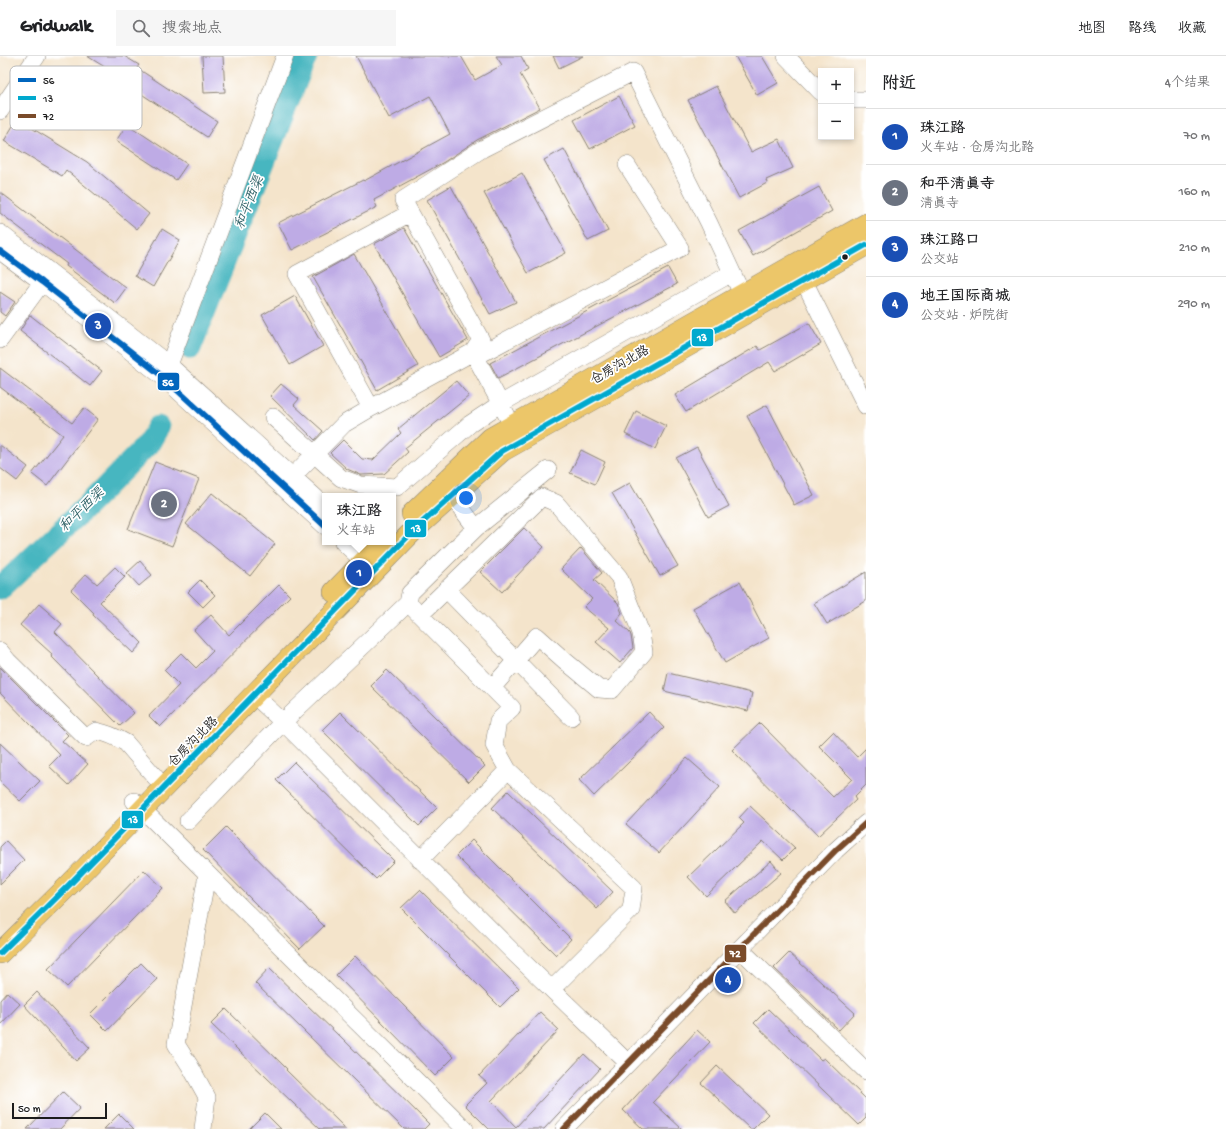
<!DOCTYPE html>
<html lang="zh">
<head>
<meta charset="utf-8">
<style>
	body { margin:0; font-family:"Gochi Hand","LXGW WenKai TC",sans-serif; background:#f6f6f6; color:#202124 }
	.controls { position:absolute; right:12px; top:12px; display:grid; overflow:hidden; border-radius:0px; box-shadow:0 2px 6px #0003 }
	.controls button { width:36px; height:36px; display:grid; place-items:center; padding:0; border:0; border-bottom:1px solid #e0e0e0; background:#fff; color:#202124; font:20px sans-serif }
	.scale { position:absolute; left:12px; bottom:10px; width:95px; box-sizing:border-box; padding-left:4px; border:2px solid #1c1c1c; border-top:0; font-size:11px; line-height:14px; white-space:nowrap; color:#1c1c1c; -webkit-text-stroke:3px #fff; paint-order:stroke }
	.you { position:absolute; left:466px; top:442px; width:14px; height:14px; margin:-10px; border:3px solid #fff; border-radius:50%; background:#1a73e8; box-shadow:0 0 0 6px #1a73e833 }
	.badge { display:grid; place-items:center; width:26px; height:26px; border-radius:50%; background:#d1495b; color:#fff; font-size:13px; font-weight:700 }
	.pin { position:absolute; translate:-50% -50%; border:2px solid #fff; box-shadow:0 1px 4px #0006 }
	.popup { position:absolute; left:322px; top:437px; width:74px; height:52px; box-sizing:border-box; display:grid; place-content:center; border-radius:0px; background:#fff; filter:drop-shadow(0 1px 3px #0005); font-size:13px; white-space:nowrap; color:#757577 }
	.popup b { font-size:15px; color:#202124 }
	.popup::after { content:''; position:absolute; left:50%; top:100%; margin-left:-8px; border:8px solid transparent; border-top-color:#fff }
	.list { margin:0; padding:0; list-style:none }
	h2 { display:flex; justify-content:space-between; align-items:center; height:52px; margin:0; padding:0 16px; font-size:17px }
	h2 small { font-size:13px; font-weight:400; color:#757577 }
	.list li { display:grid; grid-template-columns:26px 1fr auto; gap:12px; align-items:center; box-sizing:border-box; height:56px; padding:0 16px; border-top:1px solid #e0e0e0 }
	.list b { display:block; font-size:15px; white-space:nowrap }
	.list p { margin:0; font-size:13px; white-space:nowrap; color:#757577 }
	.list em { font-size:13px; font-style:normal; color:#757577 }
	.icon { flex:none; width:22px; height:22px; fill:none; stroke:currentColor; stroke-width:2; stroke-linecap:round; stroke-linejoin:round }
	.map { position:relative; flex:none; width:866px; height:1073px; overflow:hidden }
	header { display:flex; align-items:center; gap:24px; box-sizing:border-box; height:56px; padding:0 20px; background:#fff; border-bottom:1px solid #e0e0e0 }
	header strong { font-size:19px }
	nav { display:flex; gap:22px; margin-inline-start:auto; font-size:14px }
	.search { width:280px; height:36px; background:#f6f6f6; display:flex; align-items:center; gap:10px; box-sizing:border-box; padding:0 14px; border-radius:0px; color:#757577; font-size:15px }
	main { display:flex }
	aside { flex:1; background:#fff }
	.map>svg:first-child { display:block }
</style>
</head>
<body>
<header>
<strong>Gridwalk</strong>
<div class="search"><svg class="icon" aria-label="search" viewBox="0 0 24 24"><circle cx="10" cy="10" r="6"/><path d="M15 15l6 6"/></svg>搜索地点</div>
<nav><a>地图</a><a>路线</a><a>收藏</a></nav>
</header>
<main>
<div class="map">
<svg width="866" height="1073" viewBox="0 0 866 1073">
	<rect width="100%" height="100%" fill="#fff"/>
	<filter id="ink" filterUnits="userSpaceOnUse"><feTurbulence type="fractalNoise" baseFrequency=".025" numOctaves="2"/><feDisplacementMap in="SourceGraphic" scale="8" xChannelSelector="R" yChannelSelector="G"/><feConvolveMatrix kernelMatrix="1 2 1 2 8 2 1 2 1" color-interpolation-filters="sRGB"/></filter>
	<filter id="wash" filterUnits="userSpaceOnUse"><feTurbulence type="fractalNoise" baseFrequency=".012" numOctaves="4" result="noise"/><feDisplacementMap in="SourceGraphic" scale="16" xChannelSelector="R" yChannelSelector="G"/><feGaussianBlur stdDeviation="0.9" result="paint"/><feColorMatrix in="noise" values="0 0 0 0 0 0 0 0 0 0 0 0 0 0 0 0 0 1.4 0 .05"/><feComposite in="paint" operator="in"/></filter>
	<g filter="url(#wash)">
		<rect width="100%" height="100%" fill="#f4e4cb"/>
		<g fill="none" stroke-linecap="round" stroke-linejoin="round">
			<path stroke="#47b6c0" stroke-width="23" d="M190,292l116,-292
				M0,532l87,-82 62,-63 9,-16"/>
		</g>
		<g id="blocks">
			<path fill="#beabe5" d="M87,0h37l15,9 -2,3 80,53 -10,16 -67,-44 2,-3z
				M202,0h21l2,36 -21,1z
				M356,0h105l14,24 27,-15 -6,-9h25l7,13 -8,5 20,34 -63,32 -33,22 -70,38 3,7 -85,43 -14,-27 85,-43 1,1 86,-47 -20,-38 -41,22z
				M553,0h30l-24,12z
				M735,0h27l16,27 -21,12z
				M39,15l66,42 -10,16 -66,-43z
				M716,30l35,66 28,-13 14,29 -27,12 1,3 -28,15 -51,-98z
				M619,40l16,29 -45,24 -16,-29z
				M17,63l70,43 62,52 -12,15 -71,-59 -4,6 -58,-35z
				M127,68l60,40 -11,16 -60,-39z
				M564,93l44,82 -20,10 -44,-81z
				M522,117l44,80 -38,20 -44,-80z
				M451,130l65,116 -26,12 -63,-114z
				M819,131l13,24 -79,45 -14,-25z
				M0,136l126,96 -11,15 -49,-37 1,-2 -67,-51z
				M404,172l64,112 -29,17 -65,-113z
				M162,173l18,11 -27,47 -18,-11z
				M354,198l64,112 -41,24 -64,-113z
				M668,212l9,16 -179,94 -8,-15z
				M0,236l15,10 -10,14 -5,-4z
				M295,240l28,50 -33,19 -28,-50z
				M30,259l72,56 -12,15 -70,-55z
				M809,267l12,21 -46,27 -6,-9 -83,50 -11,-17 82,-49 3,4z
				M0,312l72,55 12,-15 14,11 -51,67 -15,-12 31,-39 -63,-48z
				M456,325l13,15 -64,52 3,4 -24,22 -23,1 -14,-6 -17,-16 13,-13 19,19 11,1 28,-27 -3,-4z
				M281,328l18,15 -5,6 29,26 -8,9 -45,-44z
				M767,349l47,90 -20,10 -47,-89z
				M636,355l30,15 -11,23 -30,-15z
				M0,389l28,22 -11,14 -17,-13z
				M697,391l32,59 -21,11 -32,-59z
				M581,394l24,12 -10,22 -25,-11z
				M155,406l44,17 -27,67 -44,-17z
				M630,427l48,83 -18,10 -48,-83z
				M212,437l63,51 -25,32 -64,-52z
				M524,472l20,19 -42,45 -22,-20z
				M581,492l21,25 -8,7 24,23 4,10 -6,7 14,13 1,3 2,12 -13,15 -24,-21 13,-14 -25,-21 8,-8 -31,-30z
				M140,505l12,14 -13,11 -12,-13z
				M115,511l10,10 -25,25 42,41 -9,10 -40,-38 1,-2 -23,-23 15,-16 11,10z
				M866,516v29l-39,23 -13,-21z
				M200,524l15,15 -12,12 -15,-15z
				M740,526l29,56 -44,25 -32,-55z
				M279,529l11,11 -130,131 -11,-11 30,-31 -15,-15 17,-17 15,15 17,-17 -19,-21 17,-15 18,20z
				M39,548l23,20 -7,8 79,81 -14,13 -69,-70 1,-2 -32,-29z
				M0,611l68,68 -6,6 26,23 -19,21 -20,-19 11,-11 -60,-62z
				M387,614l98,96 -16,16 -98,-96z
				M668,617l84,20 -4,18 -84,-20z
				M340,656l97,96 -18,18 -97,-96z
				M649,656l15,16 -70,68 -15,-16z
				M760,667l73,74 19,-18 -33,-33 14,-14 24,25 9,-9v37l-12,12 2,3 -38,36 -25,-26 -1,1 -60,-61z
				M0,687l40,38 -20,20 -20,-19z
				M687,702l33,29 -61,66 -33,-29z
				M294,706l100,99 -18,18 -100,-99z
				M508,735l105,101 -16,17 -105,-101z
				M750,750l45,42 -12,12 -20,-19 -57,55 -18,-19 56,-54 -5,-5z
				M226,771l98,99 -24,23 -97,-99z
				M472,784l99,99 -15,16 -100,-99z
				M6,785l18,19 -24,24v-37z
				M771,805l10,12 -46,40 -10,-12z
				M144,814l19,18 -96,99 -19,-18z
				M420,834l99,98 -19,19 -99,-99z
				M789,897l66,60 -16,17 -65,-62z
				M355,900l99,101 -19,19 -99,-101z
				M141,907l16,16 -50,52 -17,-17z
				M269,912l69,67h1l90,89 -5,5h-20l-149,-146z
				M7,936l13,12 -20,21v-25z
				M37,936l53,56 -14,13 -52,-56z
				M226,953l61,60 -1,1 60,59h-26l-109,-105z
				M768,953l53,51 3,-2 42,41v19l-7,7 -105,-102z
				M540,956l19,18 -68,71 25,26 68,-73 16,15 -56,60h-55l-24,-24 22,-22 -8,-7z
				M697,974l13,12 -57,60 29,27h-39l-20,-19z
				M717,1010l51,48 -15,15h-3l-49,-46z
				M63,1036l17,16 -20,21h-33z
				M265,1057l16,16h-32z
				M119,1058l15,15h-30z"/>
		</g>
	</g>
	<g filter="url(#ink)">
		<use href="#blocks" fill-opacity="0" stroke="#888074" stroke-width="1"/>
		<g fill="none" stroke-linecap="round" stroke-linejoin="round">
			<defs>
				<path id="minor" d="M786,0l35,36
					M851,44h15
					M0,55l37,-55
					M0,177l169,132 156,141
					M0,195l42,31 120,94 163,150
					M801,212l3,13 62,125
					M0,284l49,-67
					M473,296l8,-12 -78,-140 79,-51 151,-77 76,151 33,71
					M475,301l205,-109 -53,-83
					M164,317l5,-8 116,-309
					M371,352l-74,-134 113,-61
					M273,361l68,61 20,7 36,2 73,-63 30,-20 232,-131
					M293,420l51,-52 27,-16 102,-56 39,73
					M452,440l24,32
					M343,486l30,28
					M446,533l125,128
					M420,559l122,-118 14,6 63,74 22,56 3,19 -32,38 -13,-1 -35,-29 -27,-24 -45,52
					M0,595l8,10 78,77 10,-7c11,2 20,6 30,12l30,35
					M254,639l29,27 231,231 114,110
					M508,714l-14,-25 4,-24 14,-13 -104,-105 2,-10 66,-65 72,-58
					M134,745l331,328
					M188,765l95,-99 125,-119
					M420,804l88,-90 126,118 -3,22 -79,79
					M740,893l126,122
					M203,1073l4,-32 -17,-31 -14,-22 31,-169
					M564,1073l272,-279 30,-27"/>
				<path id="major" d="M412,458l79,-76 375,-214
					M334,536l49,-50
					M0,897l69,-68 345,-355 88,-79 364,-206"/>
			</defs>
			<use href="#minor" stroke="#888074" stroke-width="18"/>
			<use href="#major" stroke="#888074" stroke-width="22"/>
			<use href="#minor" stroke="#fff" stroke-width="17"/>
			<use href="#major" stroke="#ecc669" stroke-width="21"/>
			<defs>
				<path id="bus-1" d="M0,195l42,31 120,94 163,150"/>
				<path id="bus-2" d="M0,897l69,-68 345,-355 88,-79 364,-206"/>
				<path id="bus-3" d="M564,1073l272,-279 30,-27"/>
			</defs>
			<use href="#bus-1" stroke="#fff" stroke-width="9"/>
			<use href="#bus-2" stroke="#fff" stroke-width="9"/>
			<use href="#bus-3" stroke="#fff" stroke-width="9"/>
			<use href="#bus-1" stroke="#0065bd" stroke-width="6"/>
			<use href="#bus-2" stroke="#00a9ce" stroke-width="6"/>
			<use href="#bus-3" stroke="#7a4b2a" stroke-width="6"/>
		</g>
	</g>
	<circle fill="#1c1c1c" stroke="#fff" stroke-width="1.5" cx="845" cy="201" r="3.5"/>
	<g text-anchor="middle" stroke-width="3.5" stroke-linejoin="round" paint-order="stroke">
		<g font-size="13" fill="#1c1c1c" stroke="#fff">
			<text transform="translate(619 308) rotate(-30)" y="5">仓房沟北路</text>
			<text transform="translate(192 685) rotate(-46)" y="5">仓房沟北路</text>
		</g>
		<g font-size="14" font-style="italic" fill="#2f6166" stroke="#fff">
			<text transform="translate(248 146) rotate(-68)" y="5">和平西渠</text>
			<text transform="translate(81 453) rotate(-44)" y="5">和平西渠</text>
		</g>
	</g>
	<rect x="10" y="10" width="132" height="64" rx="6" fill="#fff" stroke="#bbb" stroke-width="1"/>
	<rect x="18" y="22" width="18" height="4" fill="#0065bd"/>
	<rect x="18" y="40" width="18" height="4" fill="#00a9ce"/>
	<rect x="18" y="58" width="18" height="4" fill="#7a4b2a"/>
	<g font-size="11" fill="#1c1c1c">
		<text x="43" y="28">56</text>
		<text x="43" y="46">13</text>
		<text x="43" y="64">72</text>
	</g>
	<g stroke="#fff" stroke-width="1.5">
		<rect x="691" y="272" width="23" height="19" rx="4" fill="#00a9ce"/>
		<rect x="157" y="316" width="23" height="19" rx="4" fill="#0065bd"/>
		<rect x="404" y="463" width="23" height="19" rx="4" fill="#00a9ce"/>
		<rect x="121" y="754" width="23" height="19" rx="4" fill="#00a9ce"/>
		<rect x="724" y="888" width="23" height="19" rx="4" fill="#7a4b2a"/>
	</g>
	<g font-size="11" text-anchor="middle" font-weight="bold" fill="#fff">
		<text x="702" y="285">13</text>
		<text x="168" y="330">56</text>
		<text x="416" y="476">13</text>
		<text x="133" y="767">13</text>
		<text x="735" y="901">72</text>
	</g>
</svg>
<div class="controls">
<button>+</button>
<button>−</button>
</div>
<div class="scale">50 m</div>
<div class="you"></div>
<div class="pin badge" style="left:359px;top:517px;background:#1a4fb4">1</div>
<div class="popup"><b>珠江路</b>火车站</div>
<div class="pin badge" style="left:164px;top:448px;background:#6b7280">2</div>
<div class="pin badge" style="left:98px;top:270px;background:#1a4fb4">3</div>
<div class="pin badge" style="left:728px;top:924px;background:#1a4fb4">4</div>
</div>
<aside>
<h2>附近<small>4个结果</small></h2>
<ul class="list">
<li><span class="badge" style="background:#1a4fb4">1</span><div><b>珠江路</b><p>火车站 · 仓房沟北路</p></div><em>70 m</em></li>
<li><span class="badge" style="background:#6b7280">2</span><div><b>和平清真寺</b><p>清真寺</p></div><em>160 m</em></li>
<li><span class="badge" style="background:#1a4fb4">3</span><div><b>珠江路口</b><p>公交站</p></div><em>210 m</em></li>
<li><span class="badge" style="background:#1a4fb4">4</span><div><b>地王国际商城</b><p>公交站 · 炉院街</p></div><em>290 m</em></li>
</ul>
</aside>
</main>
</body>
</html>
